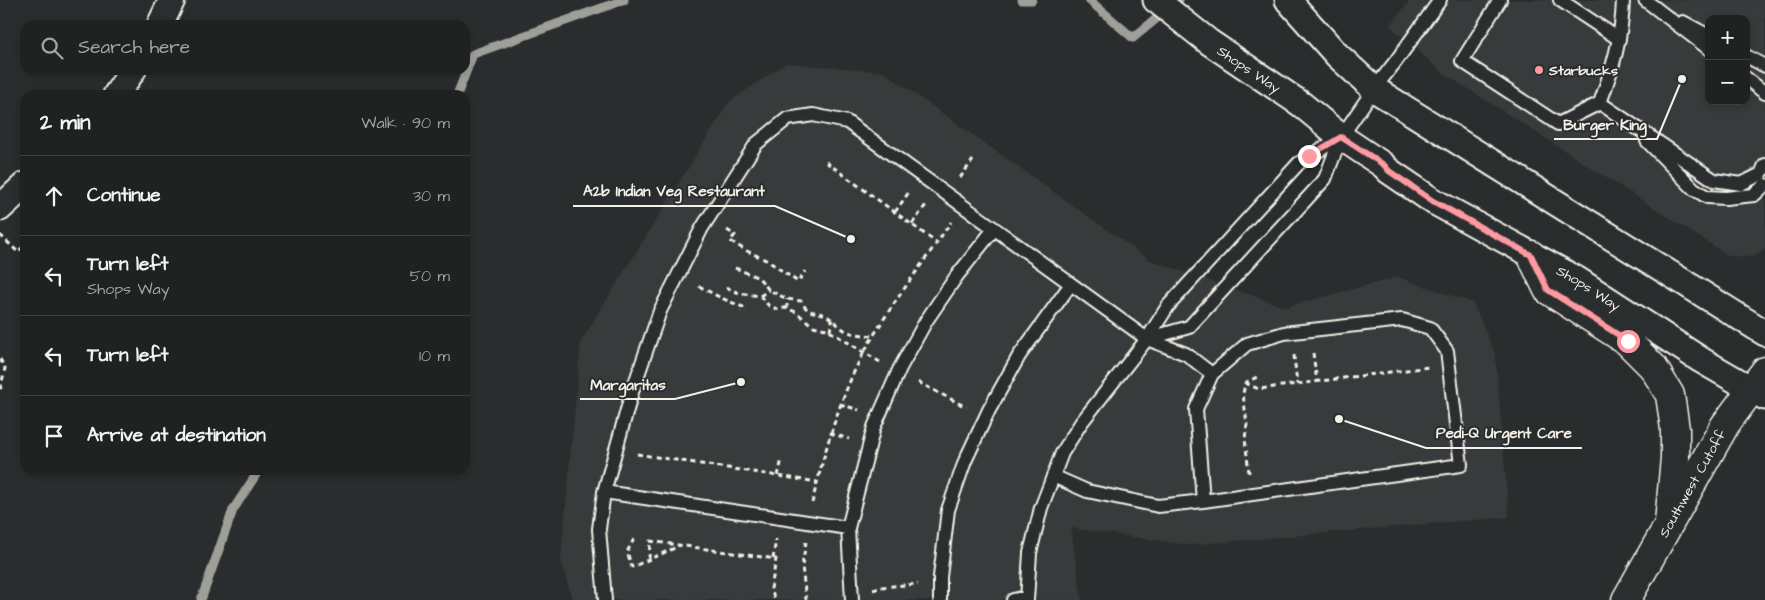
<!DOCTYPE html>
<html lang="en">
<head>
<meta charset="utf-8">
<style>
	body { margin:0; font-family:"Architects Daughter",sans-serif; background:#2d2f2f; color:#f1f3f6 }
	.controls { position:absolute; right:15px; top:15px; display:grid; overflow:hidden; border-radius:10px; box-shadow:0 2px 8px #0003 }
	.controls button { width:45px; height:45px; display:grid; place-items:center; padding:0; border:0; border-bottom:1px solid #3d3f40; background:#202222; color:#f1f3f6; font:25px sans-serif }
	.stop { position:absolute; width:15px; height:15px; margin:-11px; border:4px solid #ff9aa2; border-radius:50%; background:#fff }
	.stop.end { background:#ff9aa2; border-color:#fff; box-shadow:0 1px 5px #0008 }
	.list { margin:0; padding:0; list-style:none }
	h2 { display:flex; justify-content:space-between; align-items:center; height:65px; margin:0; padding:0 20px; font-size:21px }
	h2 small { font-size:16px; font-weight:400; color:#a2a4a5 }
	.list li { display:grid; grid-template-columns:32px 1fr auto; gap:15px; align-items:center; box-sizing:border-box; height:80px; padding:0 20px; border-top:1px solid #3d3f40 }
	.list b { display:block; font-size:19px; white-space:nowrap }
	.list p { margin:0; font-size:16px; white-space:nowrap; color:#a2a4a5 }
	.list em { font-size:16px; font-style:normal; color:#a2a4a5 }
	.icon { flex:none; width:28px; height:28px; fill:none; stroke:currentColor; stroke-width:2; stroke-linecap:round; stroke-linejoin:round }
	.map { position:relative; flex:none; width:1765px; height:600px; overflow:hidden }
	.search { position:absolute; background:#202222; box-shadow:0 2px 8px #0003; left:20px; top:20px; width:450px; height:55px; display:flex; align-items:center; gap:12px; box-sizing:border-box; padding:0 18px; border-radius:15px; color:#a2a4a5; font-size:19px }
	.panel { position:absolute; background:#202222; box-shadow:0 2px 8px #0003; left:20px; top:90px; width:450px; height:385px; border-radius:15px }
	.map>svg:first-child { display:block }
</style>
</head>
<body>
<div class="map">
<svg width="1765" height="600" viewBox="0 0 1765 600">
	<rect width="100%" height="100%" fill="#2a2d2e"/>
	<filter id="ink" filterUnits="userSpaceOnUse"><feTurbulence type="fractalNoise" baseFrequency=".02" numOctaves="2"/><feDisplacementMap in="SourceGraphic" scale="10" xChannelSelector="R" yChannelSelector="G"/><feConvolveMatrix kernelMatrix="1 2 1 2 8 2 1 2 1" color-interpolation-filters="sRGB"/></filter>
	<g filter="url(#ink)">
		<path fill="#373a3a" fill-rule="evenodd" d="M1410,0h355v249l-13,8 -23,-1 -287,-184 -52,-46zM1709,19h37v82h-37z
			M786,63l98,9 266,188 135,47 113,-30 75,26 22,50 14,164 -321,28 -117,-17 11,72h-510l-11,-41 20,-218 148,-239z"/>
		<g fill="none" stroke-linecap="round" stroke-linejoin="round">
			<path stroke="#9f9f9a" stroke-width="9" d="M1022,0h10
				M1089,0l44,38 46,-38
				M457,95l16,-41 151,-54
				M201,600l32,-90 26,-40"/>
			<defs>
				<path id="service" d="M1500,0l-38,61 96,63 42,-21c13,-36 22,-65 23,-103
					M1560,0l59,39
					M1645,0l64,49
					M1683,22l26,14
					M1746,56l19,10
					M1746,78l19,15
					M1600,103l114,77 27,4 20,-10 4,-9
					M1647,141l47,48 13,8 19,1 28,-3 11,-10
					M1402,320l28,8 17,23 14,114 -258,36 -7,-92 16,-35 35,-30 37,-11z
					M1147,339l42,-12 136,-148 16,-42 33,-48 22,-28 44,-61
					M1053,476l34,15 71,15 45,-5
					M604,492l244,36
					M605,600l-6,-71 5,-37 28,-100 28,-81 42,-83 54,-84 31,-25 26,-4 34,7 300,217 39,15 26,20
					M852,600l-4,-72 26,-101 26,-59 26,-47 30,-44 38,-48
					M940,600v-23l8,-67 17,-49 24,-51 30,-54 52,-72
					M1013,600l14,-3
					M1027,600l3,-47 11,-45 21,-55 19,-30 66,-84 21,-33 131,-143 42,-26"/>
				<g id="minor">
					<path id="s1" d="M1156,0l53,42 92,62 40,33 42,28 6,6 44,30 143,78 125,81 64,37"/>
					<path d="M1288,0l49,55 37,34 391,244"/>
					<path d="M160,25l12,-25"/>
					<path d="M116,95l17,-25"/>
					<path d="M0,208l25,-23"/>
				</g>
				<g id="primary">
					<path d="M1531,255l17,35 79,51 26,26 17,28 5,34v29l-6,65"/>
					<path id="s2" d="M1626,600l99,-175 40,-54"/>
				</g>
			</defs>
			<use href="#service" stroke="#f4f1e8" stroke-width="16"/>
			<use href="#minor" stroke="#f4f1e8" stroke-width="29"/>
			<use href="#primary" stroke="#f4f1e8" stroke-width="31"/>
			<path stroke="#f4f1e8" stroke-width="3" stroke-dasharray="5 4" stroke-linecap="butt" d="M826,162l111,81
				M960,178l13,-18
				M895,212l14,-20
				M912,224l14,-19
				M727,230l8,5 -5,6 17,10 21,10 30,21 7,-11
				M0,235l18,17 7,-7
				M735,268l24,10 10,12 18,9 14,2c9,16 14,8 26,15 6,4 11,9 16,13 8,6 22,6 32,7
				M699,286l22,12 22,9 -2,5
				M726,287l13,6 21,3 9,10 8,3 8,-1 11,4 17,14 13,3 54,33
				M760,296l9,-6
				M787,309v-10
				M830,331l2,-11
				M1313,353l4,29
				M1294,355l3,29
				M0,359l5,9 -5,23
				M918,382l48,25
				M1245,383l14,6 170,-22
				M840,404l19,6
				M830,433l19,6
				M637,454l180,28
				M1249,473l-4,-34 2,-15 -4,-30 2,-11 12,-6
				M778,476l4,-17
				M812,503c11,-45 23,-89 42,-131 25,-53 64,-101 97,-150
				M634,539l-7,13 5,15 47,-21
				M806,542l-4,24 4,34
				M649,559l1,-18 126,18 -5,30 4,11
				M773,559l3,-20
				M873,590l8,-3 37,-3"/>
			<use href="#service" stroke="#2a2d2e" stroke-width="12"/>
			<use href="#minor" stroke="#2a2d2e" stroke-width="25"/>
			<use href="#primary" stroke="#2a2d2e" stroke-width="28"/>
		</g>
	</g>
	<g fill="none" stroke-linecap="round" stroke-linejoin="round" filter="url(#ink)">
		<path stroke="#ff9aa2" stroke-width="6" d="M1309,156l32,-19 43,28 5,6 44,30 98,54 17,35 80,51"/>
	</g>
	<circle fill="#ff9aa2" stroke="#2a2d2e" stroke-width="2" cx="1539" cy="70" r="5"/>
	<g text-anchor="middle" stroke-width="4" stroke-linejoin="round" paint-order="stroke">
		<g font-size="14" fill="#f4f1e8" stroke="#2a2d2e">
			<text dy="5" stroke="none"><textPath href="#s1" startOffset="116">Shops Way</textPath></text>
			<text dy="5" stroke="none"><textPath href="#s1" startOffset="521">Shops Way</textPath></text>
			<text dy="5" stroke="none"><textPath href="#s2" startOffset="134">Southwest Cutoff</textPath></text>
		</g>
		<g font-size="14" font-weight="bold" fill="#f4f1e8" stroke="#2a2d2e" text-anchor="start">
			<text x="1549" y="75">Starbucks</text>
		</g>
	</g>
	<path fill="none" stroke="#f4f1e8" stroke-width="2" d="M1682 79L1657 139H1554M851 239L775 206H573M741 382L675 399H580M1339 419L1426 448H1582"/>
	<g fill="#f4f1e8" stroke="#2a2d2e" stroke-width="2">
		<circle cx="1682" cy="79" r="5"/>
		<circle cx="851" cy="239" r="5"/>
		<circle cx="741" cy="382" r="5"/>
		<circle cx="1339" cy="419" r="5"/>
	</g>
	<g font-size="15" text-anchor="middle" font-weight="bold" fill="#f4f1e8" stroke="#2a2d2e" stroke-width="4" stroke-linejoin="round" paint-order="stroke">
		<text x="1605" y="130">Burger King</text>
		<text x="674" y="196">A2b Indian Veg Restaurant</text>
		<text x="628" y="390">Margaritas</text>
		<text x="1504" y="438">Pedi-Q Urgent Care</text>
	</g>
</svg>
<div class="controls">
<button>+</button>
<button>−</button>
</div>
<div class="stop" style="left:1628px;top:341px"></div>
<div class="stop end" style="left:1309px;top:156px"></div>
<div class="search"><svg class="icon" aria-label="search" viewBox="0 0 24 24"><circle cx="10" cy="10" r="6"/><path d="M15 15l6 6"/></svg>Search here</div>
<section class="panel">
<h2>2 min<small>Walk · 90 m</small></h2>
<ul class="list">
<li><svg class="icon" aria-label="ahead" viewBox="0 0 24 24"><path d="M12 20V5M6 11l6-6 6 6"/></svg><div><b>Continue</b></div><em>30 m</em></li>
<li><svg class="icon" aria-label="left" viewBox="0 0 24 24"><path d="M17 20v-9H6M10 6l-5 5 5 5"/></svg><div><b>Turn left</b><p>Shops Way</p></div><em>50 m</em></li>
<li><svg class="icon" aria-label="left" viewBox="0 0 24 24"><path d="M17 20v-9H6M10 6l-5 5 5 5"/></svg><div><b>Turn left</b></div><em>10 m</em></li>
<li><svg class="icon" aria-label="arrive" viewBox="0 0 24 24"><path d="M6 21V4h12l-3 4 3 4H6"/></svg><div><b>Arrive at destination</b></div></li>
</ul>
</section>
</div>
</body>
</html>
